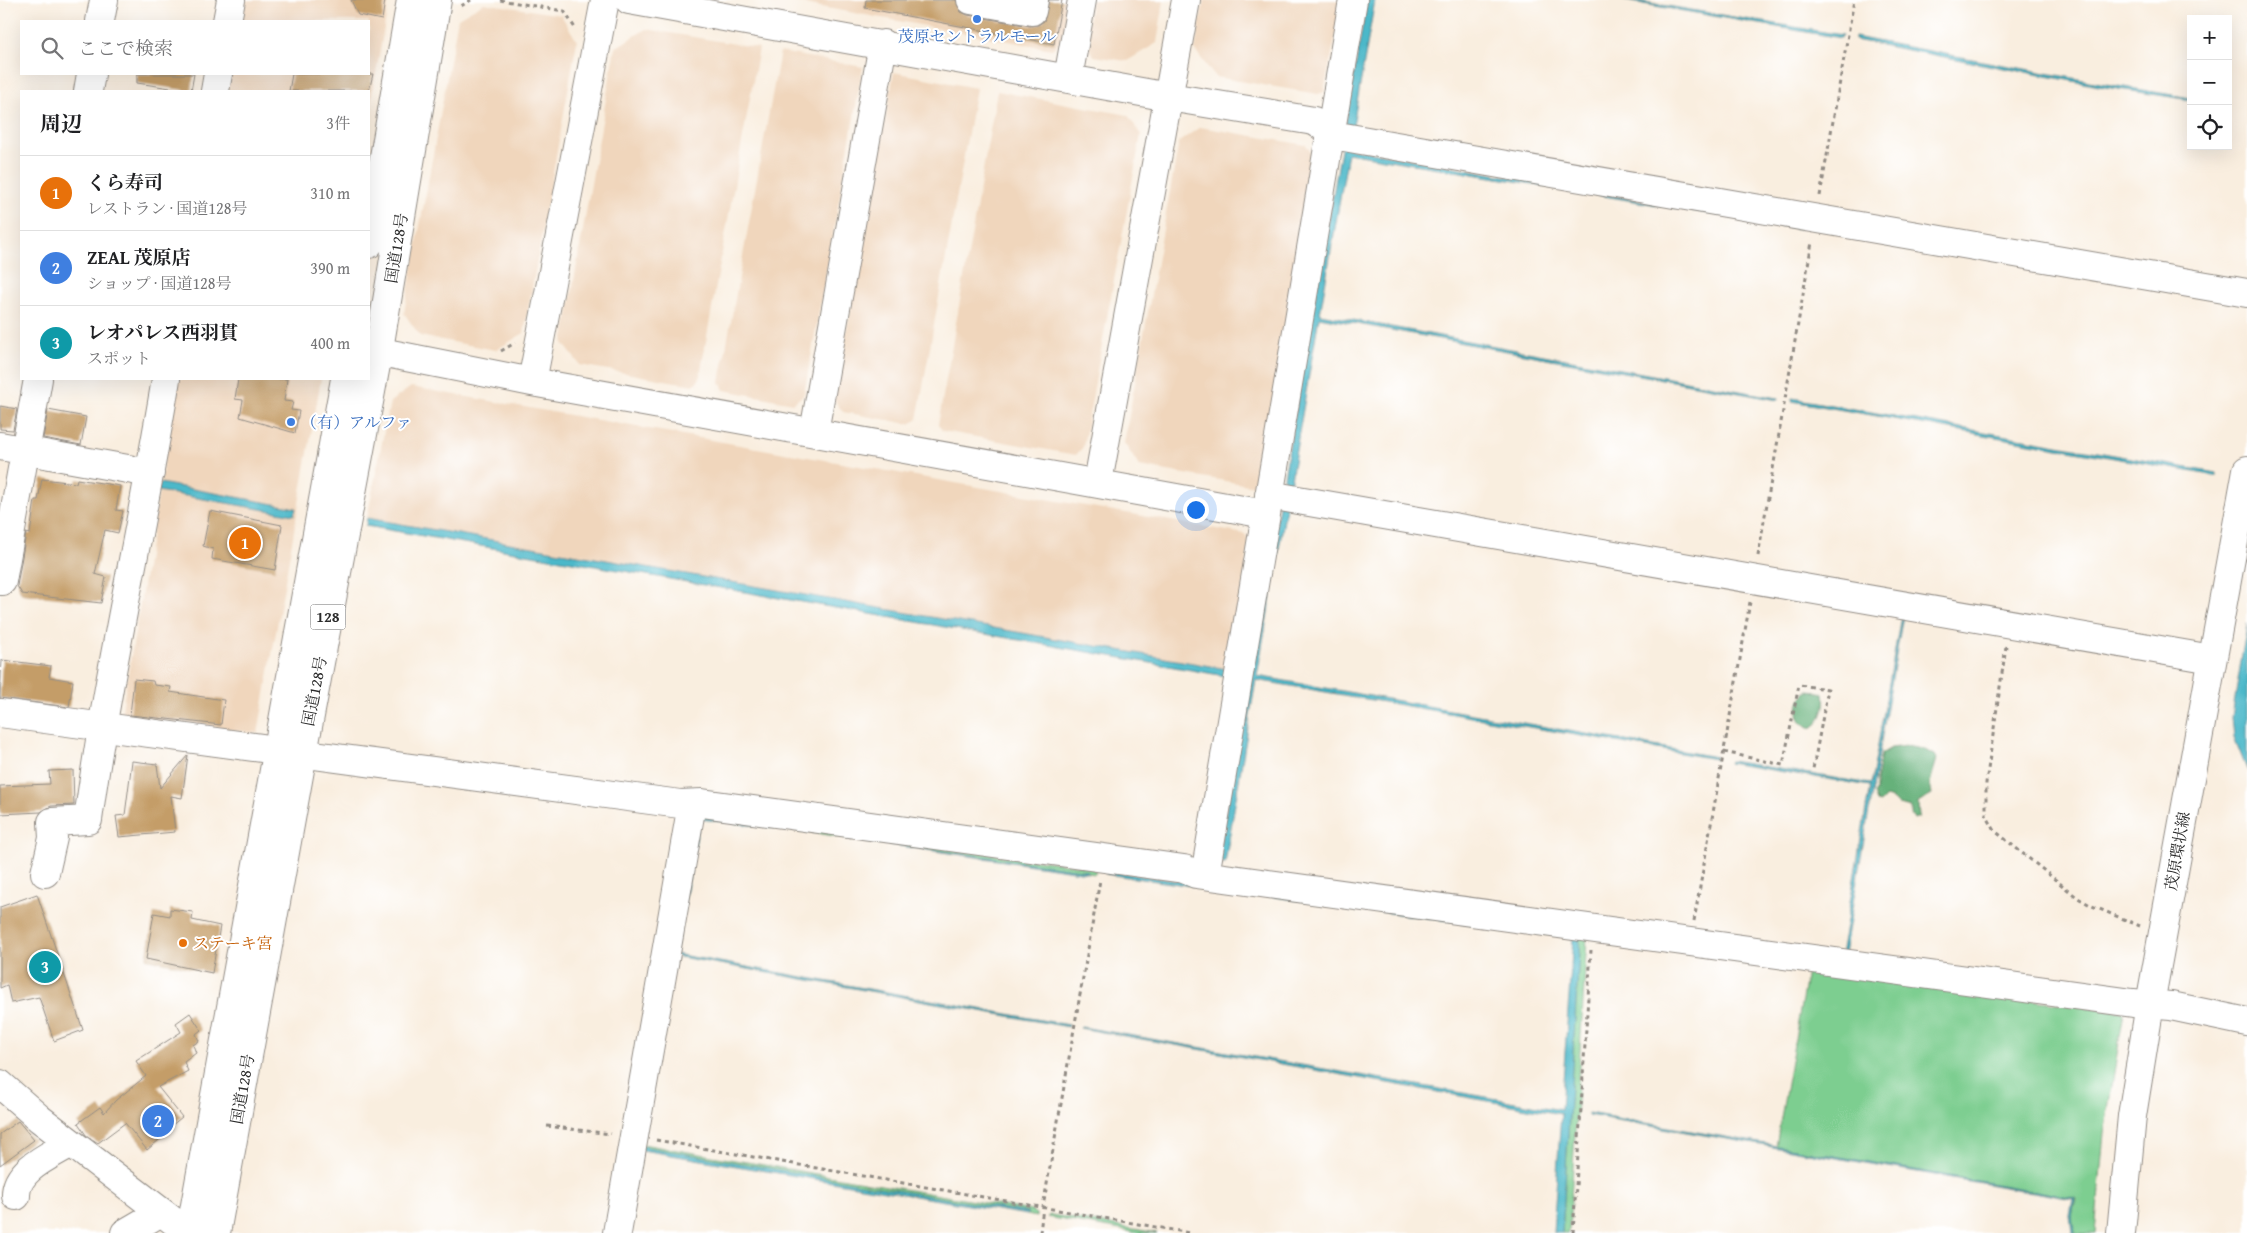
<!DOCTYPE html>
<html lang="ja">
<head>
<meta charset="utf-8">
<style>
	body { margin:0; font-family:"Gentium Book Plus","Noto Serif JP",serif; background:#f6f6f6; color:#202124 }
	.controls { position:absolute; right:15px; top:15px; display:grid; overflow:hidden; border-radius:0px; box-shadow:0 5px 20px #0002 }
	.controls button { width:45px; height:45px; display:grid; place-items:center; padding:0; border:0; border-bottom:1px solid #e0e0e0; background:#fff; color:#202124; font:25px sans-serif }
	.you { position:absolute; left:1195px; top:509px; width:18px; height:18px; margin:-12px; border:4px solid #fff; border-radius:50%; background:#1a73e8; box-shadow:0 0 0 8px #1a73e833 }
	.badge { display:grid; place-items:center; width:32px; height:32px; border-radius:50%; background:#0f766e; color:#fff; font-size:16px; font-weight:700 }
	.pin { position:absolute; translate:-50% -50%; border:2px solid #fff; box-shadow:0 1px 5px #0006 }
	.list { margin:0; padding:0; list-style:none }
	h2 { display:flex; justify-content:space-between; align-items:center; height:65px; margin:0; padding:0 20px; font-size:21px }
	h2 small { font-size:16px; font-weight:400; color:#757577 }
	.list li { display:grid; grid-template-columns:32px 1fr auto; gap:15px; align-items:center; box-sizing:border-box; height:75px; padding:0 20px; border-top:1px solid #e0e0e0 }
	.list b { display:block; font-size:19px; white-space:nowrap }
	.list p { margin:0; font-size:16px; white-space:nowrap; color:#757577 }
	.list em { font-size:16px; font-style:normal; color:#757577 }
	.icon { flex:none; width:28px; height:28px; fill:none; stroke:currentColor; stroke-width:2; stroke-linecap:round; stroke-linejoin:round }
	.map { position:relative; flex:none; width:2247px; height:1233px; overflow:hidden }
	.search { position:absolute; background:#fff; box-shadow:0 5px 20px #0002; left:20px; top:20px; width:350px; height:55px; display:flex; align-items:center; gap:12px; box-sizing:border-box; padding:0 18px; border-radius:0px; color:#757577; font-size:19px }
	.panel { position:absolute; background:#fff; box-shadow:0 5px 20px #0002; left:20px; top:90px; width:350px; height:290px; border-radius:0px }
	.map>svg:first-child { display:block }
</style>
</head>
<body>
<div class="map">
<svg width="2247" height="1233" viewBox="0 0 2247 1233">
	<rect width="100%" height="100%" fill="#fff"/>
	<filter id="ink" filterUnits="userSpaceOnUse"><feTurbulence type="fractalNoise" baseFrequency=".02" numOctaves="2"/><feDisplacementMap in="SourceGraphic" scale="10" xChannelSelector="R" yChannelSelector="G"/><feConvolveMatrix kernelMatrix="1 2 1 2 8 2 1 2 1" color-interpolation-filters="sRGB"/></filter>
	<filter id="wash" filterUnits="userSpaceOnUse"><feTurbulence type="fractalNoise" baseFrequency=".0096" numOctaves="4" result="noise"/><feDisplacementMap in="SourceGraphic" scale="20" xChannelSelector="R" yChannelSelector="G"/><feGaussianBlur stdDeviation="1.12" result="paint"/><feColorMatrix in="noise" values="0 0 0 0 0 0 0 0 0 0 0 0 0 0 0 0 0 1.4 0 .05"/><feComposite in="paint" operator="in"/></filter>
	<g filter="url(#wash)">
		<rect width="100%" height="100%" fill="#f9eedf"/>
		<path fill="#f0d6bc" d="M241,0h148l-20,111v-20h-143l3,-17h140v-53h-131z
			M783,0h288l-6,37 -13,12z
			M1092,0h72l-7,43 -30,18 -33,-5 -9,-15z
			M1204,0h139l-19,92 -6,2 -103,-17 -20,-27z
			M484,3l77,12 16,26 -53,292 -28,17 -76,-14 -16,-23 54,-295z
			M646,29l113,19 -60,332 -6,5 -113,-20 -17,-22 52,-295z
			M780,52l83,15 -59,328 -11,8 -69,-13 -4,-8z
			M894,72l82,16 -59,332 -8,4 -66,-12 -9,-12z
			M997,91l131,24 13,20 -58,312 -7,8 -133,-24 -5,-6z
			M1200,127l106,18 10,15 -58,324 -4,2 -115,-20 -15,-23 55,-301z
			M178,379h143l-63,354 -137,-17z
			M411,387l834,147 4,7 -16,129 -866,-152 23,-116z"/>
		<path fill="#7dce90" stroke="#547c5e" d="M700,814l389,53 7,4 -1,3 -7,-1 -1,-2 -222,-31v1l-55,-9v-2l-115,-12z
			M1580,936l7,1 -18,296h-7z
			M1807,971l317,41 -20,121 -9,100h-21l-2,-17 4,-17 -300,-53z
			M642,1144l390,67 4,3v3l-9,-2 1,-2 -390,-67z
			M1050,1215h2l105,18h-19l-91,-16z"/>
		<path fill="#66b17a" stroke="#486e52" d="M1808,691l12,1 4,2c2,11 -2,29 -13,34l-11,-6c-4,-11 -2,-25 8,-31z
			M1907,746l16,3 12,6 2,4 -7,24 2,12 -14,8 1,14 -5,2 -3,-5v-6l-13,-3 -6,-6 -6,-2 -6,6 -3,-1 -3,-8 2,-3v-11l5,-26 10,-6z"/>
		<path fill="#4cb8c9" stroke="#3c727a" d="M1367,0h8l-26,148 451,81 -452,-76 -28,161 458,84v2l-459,-83 -62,359 459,81 -1,2 -459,-79 -31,183 -8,-1z
			M1620,0h11l211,35 -1,3z
			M1855,37l244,46 92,15v2l-92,-14 -244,-46z
			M1792,398l424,75v3l-424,-75z
			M160,483l136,25 -2,7 -136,-24z
			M367,518l866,152 -2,7 -865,-151z
			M1903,615l-59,339 -3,1 29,-169 -141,-23 1,-2 141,23 30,-168z
			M2247,624v146l-13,-33 -2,-20z
			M697,816l113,14v2l-110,-13 -25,135 394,71v2l-394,-71z
			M865,840l223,31v2l-223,-32z
			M1107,871l473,65 -18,297h-9l8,-119 -481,-86 2,-1 479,83 12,-172 -467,-64z
			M1588,1113l487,85 -3,18 2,17h-2l-2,-18 3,-16 -485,-84z
			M640,1146l388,67 -1,2 -385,-65z"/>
		<g id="blocks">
			<path fill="#c49d68" d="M351,0h34l-3,20 -24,-5z
				M866,0h90l5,12 7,3 62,11 8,-1 6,-4 5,-21h13l-8,44 -189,-36z
				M137,74h57l-3,17 -54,-8z
				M292,74h81l-4,17h-80z
				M238,379h49l-3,22 9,1 -2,8 8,1 -4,22 -55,-16 3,-17 -8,-1z
				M0,406l17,3 -4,21 -13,-1z
				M48,410l38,7 -5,28 -38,-7z
				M42,479l34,4 1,-4 43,7 -4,24 7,1 -5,22 -13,-3 -10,44 11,3 -5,26 -79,-9 -5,-8 9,-53 4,1 5,-34h3z
				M210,511l72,14 -7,45 -63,-11 1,-10 -10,-3z
				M2,660l49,6 -2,11 24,4 -4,26 -69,-9z
				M134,679l19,2 1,4 17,2 -1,5 54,8 -3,25 -91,-10z
				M188,755l-6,43 -11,-2 4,36 -56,5 -3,-21 9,-1 7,-54 25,3 3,24z
				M73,770l1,35 -23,1 -10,6 -41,2v-28l50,-2 -1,-13z
				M37,894l46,136 -29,11 -15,-44 -28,6 -4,-18 -7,3v-81z
				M170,909l23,3 -1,8 28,6 -8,47 -66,-14 8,-46 16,3z
				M190,1013l11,17 -5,4 3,7 -6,4 3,8 -12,9 4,9 -30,16 24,30 -11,9 1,3 -25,21 -22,-27 -27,20 -12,-8 -8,-12 22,-16 4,6 12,-13 30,-24 -10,-15 45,-29 -5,-9z
				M18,1121l16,19 -34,25v-31z"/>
		</g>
	</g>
	<g filter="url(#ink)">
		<use href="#blocks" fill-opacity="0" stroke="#928c85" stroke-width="1"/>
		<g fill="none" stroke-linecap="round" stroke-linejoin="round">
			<defs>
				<path id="minor" d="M629,0l540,97 145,24 24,15 909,157
					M971,0l61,11 2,-11
					M100,21l4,-21
					M227,21l4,-21
					M1068,78l14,-78
					M88,91l3,-17
					M215,91l3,-17
					M369,344l22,10 141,28 733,132
					M532,382l73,-382
					M814,432l69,-388
					M0,446l150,27
					M1098,482l88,-482
					M1269,495l943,164
					M0,581h2l36,-202
					M0,713l680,91 22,-1 482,66 12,5 937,129 38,3 76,16
					M45,873l8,-35 -1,-16 36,-2c20,-148 54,-294 78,-441
					M1205,875l148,-875
					M0,1084l40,35 149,114
					M16,1196c-1,-27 36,-41 55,-53
					M125,1233l36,-21
					M617,1233l75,-429"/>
				<path id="major" d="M2121,1233l11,-117 18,-112 97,-534"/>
				<path id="highway" d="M369,244l42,-244
					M190,1233l155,-854
					M216,1233l87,-480 76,-404 58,-349"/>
			</defs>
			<use href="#minor" stroke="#928c85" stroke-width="30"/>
			<use href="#major" stroke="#928c85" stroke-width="30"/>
			<use href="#highway" stroke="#928c85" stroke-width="30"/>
			<path stroke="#928c85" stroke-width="3" stroke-dasharray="4 4" stroke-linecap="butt" d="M500,0l64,11 11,17
				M461,6l10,-6
				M1820,196l34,-196
				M501,351l14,-8
				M1758,556l54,-314
				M2006,646l-20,137v32l9,16 83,67 12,7 50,21
				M1724,752l59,13 16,-80 29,4 -15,80
				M1694,921l56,-319
				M547,1126l64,8
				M656,1140l534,93
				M1040,1233l3,-26 57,-327
				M1573,1233l18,-283"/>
			<use href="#minor" stroke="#fff" stroke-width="28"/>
			<use href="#major" stroke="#fff" stroke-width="28"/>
			<use href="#highway" stroke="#fff" stroke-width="28"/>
		</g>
	</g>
	<g fill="#3f7fe0" stroke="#fff" stroke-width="2">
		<circle cx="977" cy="19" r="5"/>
		<circle cx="291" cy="422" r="5"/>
	</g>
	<circle fill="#e8710a" stroke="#fff" stroke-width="2" cx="183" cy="943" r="5"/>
	<g text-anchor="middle" stroke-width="4" stroke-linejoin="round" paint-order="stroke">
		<rect fill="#fff" stroke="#6b6b6b" stroke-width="1" x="310.5" y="604.5" width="35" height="25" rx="4"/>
		<g font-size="15" font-weight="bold" fill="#2b2b2b">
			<text x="328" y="622">128</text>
		</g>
		<g font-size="16" fill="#366cbe" stroke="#fff">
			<text x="977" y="42">茂原セントラルモール</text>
			<text x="301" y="428" text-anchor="start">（有）アルファ</text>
		</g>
		<g font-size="16" fill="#2b2b2b" stroke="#fff">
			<text transform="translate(396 248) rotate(-81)" y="6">国道128号</text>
			<text transform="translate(314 691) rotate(-79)" y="6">国道128号</text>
			<text transform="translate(2177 851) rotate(-80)" y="6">茂原環状線</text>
			<text transform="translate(242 1089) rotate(-80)" y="6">国道128号</text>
		</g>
		<g font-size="16" fill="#c56008" stroke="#fff" text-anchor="start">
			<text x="193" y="949">ステーキ宮</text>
		</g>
	</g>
</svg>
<div class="controls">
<button>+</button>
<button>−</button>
<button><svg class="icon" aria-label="locate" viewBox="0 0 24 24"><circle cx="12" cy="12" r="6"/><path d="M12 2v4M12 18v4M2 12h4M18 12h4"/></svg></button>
</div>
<div class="you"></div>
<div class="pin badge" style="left:245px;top:543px;background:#e8710a">1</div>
<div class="pin badge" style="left:158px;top:1121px;background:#3f7fe0">2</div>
<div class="pin badge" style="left:45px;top:967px;background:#0f9aa8">3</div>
<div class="search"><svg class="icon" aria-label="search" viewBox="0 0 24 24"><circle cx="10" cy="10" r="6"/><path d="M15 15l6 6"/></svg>ここで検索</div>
<section class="panel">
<h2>周辺<small>3件</small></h2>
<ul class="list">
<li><span class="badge" style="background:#e8710a">1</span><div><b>くら寿司</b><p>レストラン · 国道128号</p></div><em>310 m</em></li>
<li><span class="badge" style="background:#3f7fe0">2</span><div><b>ZEAL 茂原店</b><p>ショップ · 国道128号</p></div><em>390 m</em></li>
<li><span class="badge" style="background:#0f9aa8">3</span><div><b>レオパレス西羽貫</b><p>スポット</p></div><em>400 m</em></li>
</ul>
</section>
</div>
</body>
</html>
